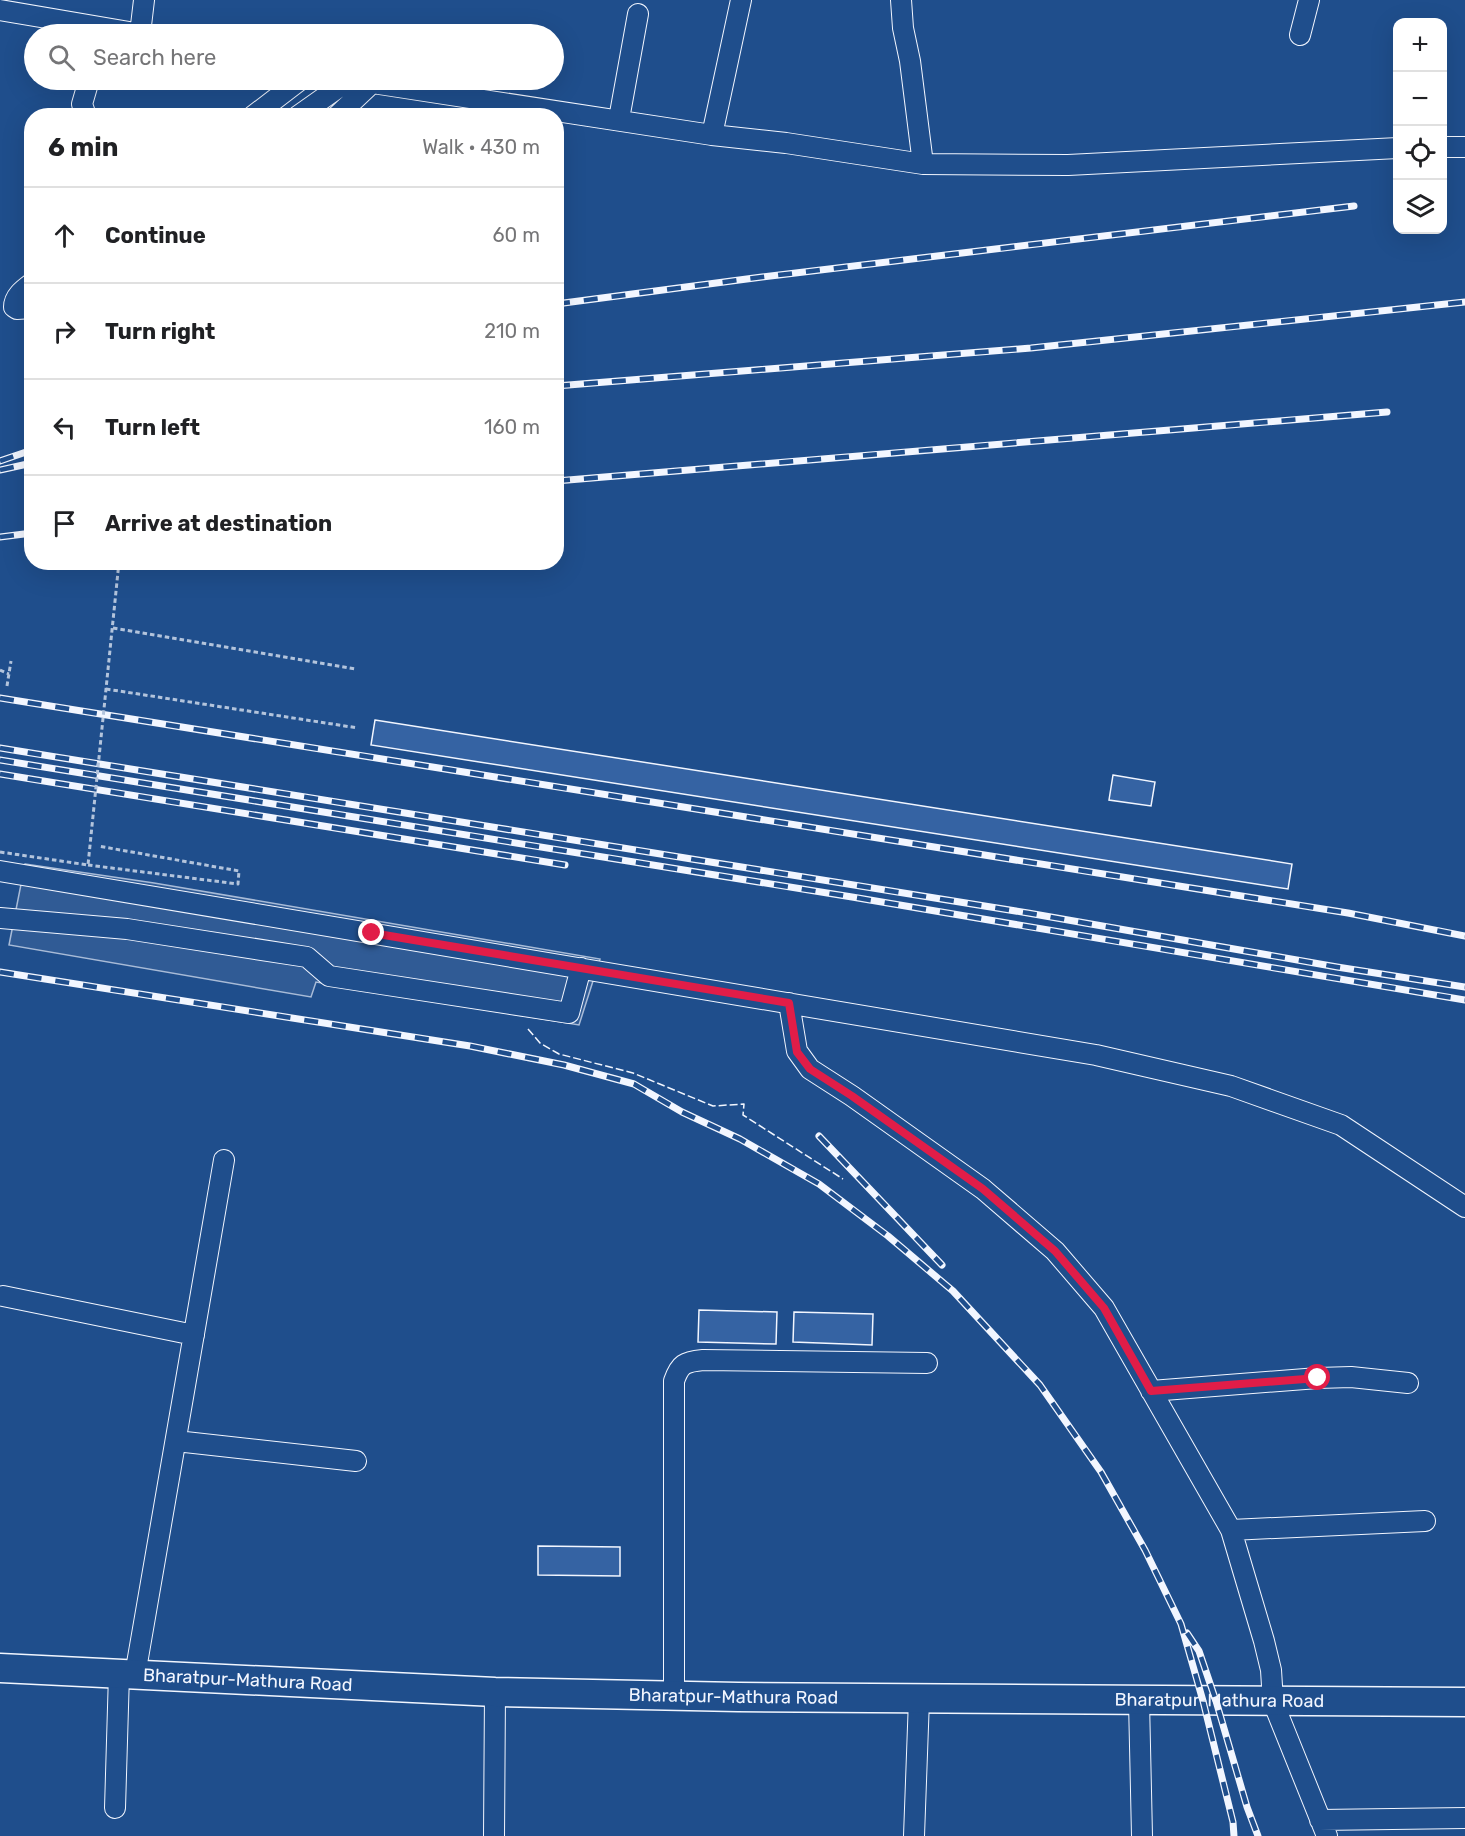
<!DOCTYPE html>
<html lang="en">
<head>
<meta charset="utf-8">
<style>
	body { margin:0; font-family:Rubik,sans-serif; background:#f2f2f2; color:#202124 }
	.controls { position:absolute; right:18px; top:18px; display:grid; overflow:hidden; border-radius:12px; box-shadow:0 6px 24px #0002 }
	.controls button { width:54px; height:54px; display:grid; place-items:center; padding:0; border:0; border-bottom:2px solid #e0e0e0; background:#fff; color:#202124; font:30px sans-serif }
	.stop { position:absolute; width:18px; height:18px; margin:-14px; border:4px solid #e11d48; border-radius:50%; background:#fff }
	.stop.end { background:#e11d48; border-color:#fff; box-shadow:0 2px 6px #0008 }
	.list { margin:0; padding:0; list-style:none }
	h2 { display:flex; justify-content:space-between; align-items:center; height:78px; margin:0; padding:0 24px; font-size:26px }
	h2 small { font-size:20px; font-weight:400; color:#757577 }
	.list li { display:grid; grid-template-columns:39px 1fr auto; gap:18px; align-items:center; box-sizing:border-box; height:96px; padding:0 24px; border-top:2px solid #e0e0e0 }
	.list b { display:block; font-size:22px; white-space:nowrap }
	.list em { font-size:20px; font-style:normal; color:#757577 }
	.icon { flex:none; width:33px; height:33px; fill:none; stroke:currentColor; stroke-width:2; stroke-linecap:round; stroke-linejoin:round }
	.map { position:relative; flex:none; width:1465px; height:1836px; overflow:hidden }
	.search { position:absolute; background:#fff; box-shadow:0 6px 24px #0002; left:24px; top:24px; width:540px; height:66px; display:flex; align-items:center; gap:15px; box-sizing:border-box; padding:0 21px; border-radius:33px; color:#757577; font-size:22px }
	.panel { position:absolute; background:#fff; box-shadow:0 6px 24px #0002; left:24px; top:108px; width:540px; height:462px; border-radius:24px }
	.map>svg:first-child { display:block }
</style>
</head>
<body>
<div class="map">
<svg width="1465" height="1836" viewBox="0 0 1465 1836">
	<rect width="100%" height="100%" fill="#1f4e8c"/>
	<path fill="#305b95" stroke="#a8bbd7" stroke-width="1.5" d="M25,864l129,19 446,76 -21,66 -263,-43 -5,15 -302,-52z"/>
	<path fill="#3563a3" stroke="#f2f6ff" stroke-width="1.5" d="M375,720l917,144 -4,25 -917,-144z
		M1113,775l42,7 -4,24 -42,-6z
		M699,1310l78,2 -1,32 -78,-2z
		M794,1312l79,2 -1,31 -79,-3z
		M538,1546l82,1v29l-82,-1z"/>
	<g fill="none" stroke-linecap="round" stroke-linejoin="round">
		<defs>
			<path id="minor" d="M901,0l2,28 7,33 13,103
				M0,10l141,24
				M140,34l4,-34
				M1300,35l9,-35
				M353,80l359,55 74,8 137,21 145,1 330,-17
				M86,116l-4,-12 7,-24
				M253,116l47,-36
				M298,116l51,-36
				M337,116l36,-34
				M619,119l19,-105
				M712,135l29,-135
				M1442,147h23
				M32,283c-8,6 -18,13 -18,24l3,2 15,-1
				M0,871l1096,184 135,31 110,39 124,82
				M0,918l127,11 180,28 22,19 240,37 12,-45
				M789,1003l8,48 13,18 42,27 131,93 72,62 49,57 127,222 33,111 7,29 2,32 54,134
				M3,1296l191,39
				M1151,1391l167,-13 33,-1 57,6
				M176,1441l180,20
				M1231,1530l194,-9
				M135,1675l89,-515
				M674,1696v-315c6,-17 10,-19 29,-21l224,3
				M1139,1701l3,135
				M115,1808l4,-134
				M1320,1820l145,-2
				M494,1836l1,-144
				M914,1836l5,-137"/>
			<g id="highway">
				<path id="s1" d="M0,1668l495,24 243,5 727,5"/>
			</g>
		</defs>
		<use href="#minor" stroke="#f2f6ff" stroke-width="22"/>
		<use href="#highway" stroke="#f2f6ff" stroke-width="31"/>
		<path stroke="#b3c4dc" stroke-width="3" stroke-dasharray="4.5 3" stroke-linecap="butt" d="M113,628l243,41
			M0,670l9,4
			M7,686l4,-25
			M106,689l252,39
			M88,865l150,19 1,-13 -141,-25"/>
		<use href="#minor" stroke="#1f4e8c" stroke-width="20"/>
		<use href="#highway" stroke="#1f4e8c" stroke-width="28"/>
		<defs>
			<path id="rail" d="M556,304l206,-27 592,-71
				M556,386l475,-38 434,-46
				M0,461l32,-11
				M0,470l32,-7
				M556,481l831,-69
				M0,537l32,-4
				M0,698l1348,215 117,23
				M0,748l1028,165 309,54 128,20
				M0,760l852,137 613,103
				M0,774l565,91
				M0,972l470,74 94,19 70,19 48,28 58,27 79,45 69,52 65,55 87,94 61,87 44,78 36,74 22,77 30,121 1,14
				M819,1136l123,129
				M1187,1633l12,18 17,50 31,106 11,29"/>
		</defs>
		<use href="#rail" stroke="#f2f6ff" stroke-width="7"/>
		<use href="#rail" stroke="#1f4e8c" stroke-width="4.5" stroke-dasharray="14" stroke-linecap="butt"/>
		<path stroke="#b3c4dc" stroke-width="3" stroke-dasharray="4.5 3" stroke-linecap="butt" d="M0,852l88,13 31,-303"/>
		<path stroke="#f2f6ff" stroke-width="1.5" stroke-dasharray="8 3" stroke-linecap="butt" d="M528,1029l12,14 19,11 74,19 80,33 31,-2 -1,11 100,64"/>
	</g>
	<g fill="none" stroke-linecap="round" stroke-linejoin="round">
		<path stroke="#e11d48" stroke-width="8" d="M372,933l417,70 8,49 13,17 42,27 131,93 72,62 49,57 47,83 167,-13"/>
	</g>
	<g text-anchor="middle" stroke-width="4.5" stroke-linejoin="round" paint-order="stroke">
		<g font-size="18" fill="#f2f6ff" stroke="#1f4e8c">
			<text dy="6" stroke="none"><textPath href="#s1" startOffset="248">Bharatpur-Mathura Road</textPath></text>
			<text dy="6" stroke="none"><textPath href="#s1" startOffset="734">Bharatpur-Mathura Road</textPath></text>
			<text dy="6" stroke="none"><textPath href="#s1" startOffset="1220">Bharatpur-Mathura Road</textPath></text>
		</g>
	</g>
</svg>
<div class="controls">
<button>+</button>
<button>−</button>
<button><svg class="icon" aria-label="locate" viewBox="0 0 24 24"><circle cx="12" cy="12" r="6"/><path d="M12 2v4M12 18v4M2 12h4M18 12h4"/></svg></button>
<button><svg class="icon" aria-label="layers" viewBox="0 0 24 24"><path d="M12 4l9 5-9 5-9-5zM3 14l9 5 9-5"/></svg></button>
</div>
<div class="stop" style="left:1318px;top:1378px"></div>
<div class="stop end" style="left:372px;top:933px"></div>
<div class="search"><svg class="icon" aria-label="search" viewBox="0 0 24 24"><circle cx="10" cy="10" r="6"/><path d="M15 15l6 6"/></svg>Search here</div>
<section class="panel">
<h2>6 min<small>Walk · 430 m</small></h2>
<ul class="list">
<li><svg class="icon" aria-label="ahead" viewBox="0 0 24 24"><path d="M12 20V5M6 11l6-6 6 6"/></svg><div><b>Continue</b></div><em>60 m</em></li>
<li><svg class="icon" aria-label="right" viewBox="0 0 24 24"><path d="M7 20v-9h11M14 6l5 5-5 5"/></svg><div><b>Turn right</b></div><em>210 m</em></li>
<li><svg class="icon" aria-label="left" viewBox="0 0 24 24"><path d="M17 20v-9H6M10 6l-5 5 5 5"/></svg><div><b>Turn left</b></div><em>160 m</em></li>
<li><svg class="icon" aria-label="arrive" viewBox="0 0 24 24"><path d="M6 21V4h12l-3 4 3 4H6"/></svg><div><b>Arrive at destination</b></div></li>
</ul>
</section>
</div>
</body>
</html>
